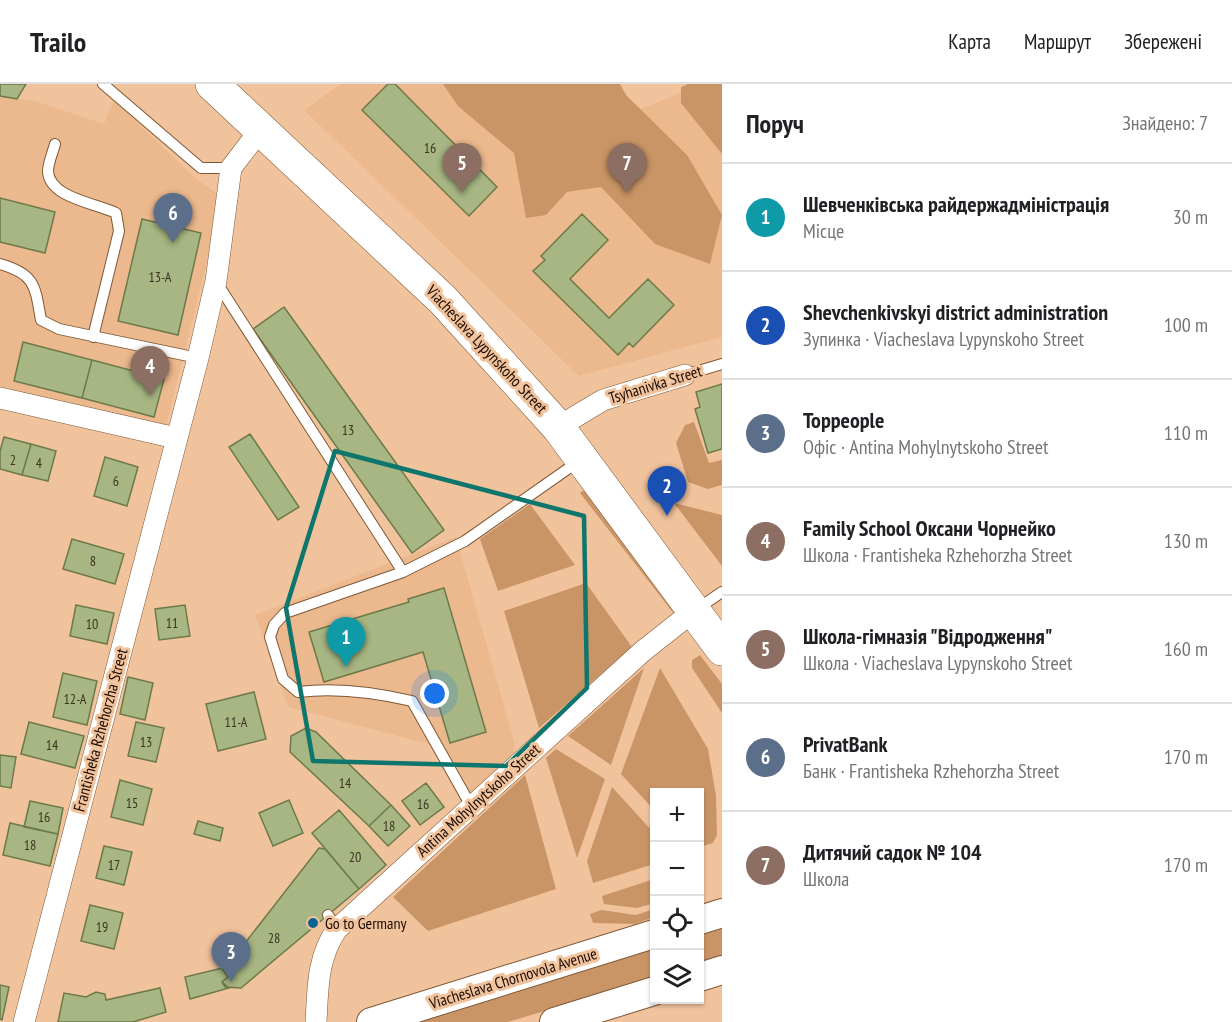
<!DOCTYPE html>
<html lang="uk">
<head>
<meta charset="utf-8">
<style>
	body { margin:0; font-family:"PT Sans Narrow",sans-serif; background:#f2f2f2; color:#202124 }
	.controls { position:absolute; right:18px; bottom:18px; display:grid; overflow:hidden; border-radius:0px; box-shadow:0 2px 4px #0004 }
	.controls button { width:54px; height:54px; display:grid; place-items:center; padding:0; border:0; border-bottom:2px solid #e0e0e0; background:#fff; color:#202124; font:30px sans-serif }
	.you { position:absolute; left:435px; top:610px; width:21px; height:21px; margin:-15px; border:4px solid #fff; border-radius:50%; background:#1a73e8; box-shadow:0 0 0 9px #1a73e833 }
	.badge { display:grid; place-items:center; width:39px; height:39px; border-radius:50%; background:#0f766e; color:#fff; font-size:20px; font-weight:700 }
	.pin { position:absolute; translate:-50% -50px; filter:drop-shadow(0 2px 3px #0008) }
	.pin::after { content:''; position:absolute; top:32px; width:21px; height:18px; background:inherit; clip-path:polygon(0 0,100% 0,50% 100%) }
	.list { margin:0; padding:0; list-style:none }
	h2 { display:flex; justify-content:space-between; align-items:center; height:78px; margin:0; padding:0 24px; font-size:26px }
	h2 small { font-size:20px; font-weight:400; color:#757577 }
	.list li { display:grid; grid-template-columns:39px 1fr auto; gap:18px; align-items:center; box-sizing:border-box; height:108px; padding:0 24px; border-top:2px solid #e0e0e0 }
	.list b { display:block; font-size:22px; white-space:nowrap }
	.list p { margin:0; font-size:20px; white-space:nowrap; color:#757577 }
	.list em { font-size:20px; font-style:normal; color:#757577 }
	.icon { flex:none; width:33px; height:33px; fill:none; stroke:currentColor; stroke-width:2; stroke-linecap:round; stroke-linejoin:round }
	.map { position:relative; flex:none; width:722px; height:938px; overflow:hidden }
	header { display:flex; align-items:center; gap:36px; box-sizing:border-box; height:84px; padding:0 30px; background:#fff; border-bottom:2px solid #e0e0e0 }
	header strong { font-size:28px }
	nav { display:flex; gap:33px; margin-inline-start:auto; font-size:21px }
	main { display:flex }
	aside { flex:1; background:#fff }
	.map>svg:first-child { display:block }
</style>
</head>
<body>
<header>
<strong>Trailo</strong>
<nav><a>Карта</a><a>Маршрут</a><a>Збережені</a></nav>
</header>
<main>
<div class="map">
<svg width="722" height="938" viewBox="0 0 722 938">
	<rect width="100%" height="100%" fill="#f1c39d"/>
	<path fill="#ecb88d" d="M341,0h235l26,41 100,-41 20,13v240l-143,39 -275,-266z
		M0,12l35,5 69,23 10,-24 81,78 24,17 -13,71 -40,160 -166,-38z
		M456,453l59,208 -4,15 -48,45 -34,-61 -141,-37 -33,-92z"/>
	<path fill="#ca9566" d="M443,0h177l6,11 61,60 35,60 -12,49 -55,-20 -54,-57 -34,5 -21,23 -20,3 -12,-65 -56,-47z
		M688,0h34v70l-41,-51v-16z
		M694,338l15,41 13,-3v25l-14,4 -20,-7 -12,-39 9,-18z
		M587,404l93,120 -6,6 -94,-121z
		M674,419l48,12v51z
		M530,420l45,61 -77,26 -18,-52z
		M586,499l46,64 -93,81 -35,-117z
		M700,571l22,29v29l-30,-45v-8z
		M644,584l-33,97 -43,-29z
		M660,584l48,81 8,47 1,39 -4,8 -13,4v-55h-46v18l-33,-36z
		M556,665l49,30 -28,79 -31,-100z
		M525,691l31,114 -128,42 -35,-34z
		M612,703l42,46v31l-61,19 -6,-22z
		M654,795v24l-17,5 -33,-4 -2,-8z
		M654,825v8l-19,7 -42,-1 -3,-9 11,-4 35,5z
		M722,844v29l-22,7v-29z
		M654,864v30l-146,44h-99z"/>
	<path fill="#a7b682" stroke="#6c7a49" stroke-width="1.5" d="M0,0h26l-9,15 -17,-3z
		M388,0h7l102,103 -28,29 -107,-106z
		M0,114l55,14 -10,41 -45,-11z
		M582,130l26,26 -38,39 39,39 39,-39 26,26 -41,42 -4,-4 -11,12 -85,-84 12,-11 -4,-4z
		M142,135l59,14 -23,102 -60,-14z
		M284,223l160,223 -32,23 -159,-224z
		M23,258l69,18 -10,38 -68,-17z
		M92,276l72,19 -10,38 -72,-19z
		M722,300v65l-14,4 -13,-44 5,-2 -4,-15z
		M250,350l49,73 -21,13 -49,-73z
		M4,353l27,7 -9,31 -22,-6v-18z
		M31,360l25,7 -8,30 -26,-6z
		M105,373l33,10 -11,39 -33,-10z
		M72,455l52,15 -9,30 -52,-15z
		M444,504l42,144 -36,11 -27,-91 -99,30 -15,-50 100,-30 -1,-3z
		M76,521l38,8 -7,31 -37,-8z
		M185,521l5,31 -31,4 -4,-31z
		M63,589l34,8 -10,44 -34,-8z
		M128,593l25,6 -8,37 -25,-6z
		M254,608l12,47 -48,12 -12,-47z
		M29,638l55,14 -9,32 -54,-14z
		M136,638l28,6 -8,34 -28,-6z
		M306,644l10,4 75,73 -22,21 -79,-74 1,-16z
		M0,671l16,2 -5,31 -11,-2z
		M120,696l32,9 -9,36 -32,-8z
		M426,699l18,24 -24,18 -18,-24z
		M289,716l14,33 -30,13 -14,-33z
		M30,717l33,7 -5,26 -34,-7z
		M391,721l19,21 -22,20 -19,-20z
		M339,726l47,55 -27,24 -47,-56z
		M198,737l25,7 -3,13 -26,-7z
		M10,739l48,11 -8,32 -47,-11z
		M104,762l28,6 -8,33 -28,-7z
		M319,764l6,1 34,40 -118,99 -16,-1 -3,-5 6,-5 -6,-9 9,-7z
		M90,821l33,8 -9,36 -33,-8z
		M222,884l6,9 -6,5 7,6 -39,11 -5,-22z
		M0,901l9,2 -7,33 -2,-1z
		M160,904l6,24 -33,10h-75l6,-29 22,4 10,-5 9,2 1,6z"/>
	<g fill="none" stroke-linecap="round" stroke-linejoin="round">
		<defs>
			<path id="service" d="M103,0l98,84h30
				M55,60c-2,8 -7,19 -7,27 1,27 48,32 68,42l3,18 -26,106
				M0,180c36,10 35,23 41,56l18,9 139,29
				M217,199l186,289 62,-31 114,-80
				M685,291l37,-11
				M403,488l-118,41 -11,12 -4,12 13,42 15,13c39,-5 76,0 114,9l59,105
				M697,525l25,-17
				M328,831l9,14"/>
			<path id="minor" d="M0,314l176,40
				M558,343l45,-27 82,-25
				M24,938l174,-664 18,-77 15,-113 29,-38
				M316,938c2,-34 1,-64 21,-93l306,-278 52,-41"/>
			<path id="secondary" d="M700,836l22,-7
				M700,893l22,-7
				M371,938l283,-88
				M554,938l100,-31"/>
			<path id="primary" d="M212,0l231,216 115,127 164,222"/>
		</defs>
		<use href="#service" stroke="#7f5835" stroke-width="12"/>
		<use href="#minor" stroke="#7f5835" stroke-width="22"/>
		<use href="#secondary" stroke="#7f5835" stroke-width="30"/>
		<use href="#primary" stroke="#7f5835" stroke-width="34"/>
		<use href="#service" stroke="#fff" stroke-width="10"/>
		<use href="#minor" stroke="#fff" stroke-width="21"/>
		<use href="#secondary" stroke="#fff" stroke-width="28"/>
		<use href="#primary" stroke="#fff" stroke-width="33"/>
	</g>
	<path fill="none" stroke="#0f766e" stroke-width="4.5" stroke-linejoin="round" d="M335,367l249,65 3,172 -81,78 -193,-5 -27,-153z"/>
	<circle fill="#0b6394" stroke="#f1c39d" stroke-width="2" cx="313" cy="839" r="6"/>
	<g text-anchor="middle" stroke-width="6" stroke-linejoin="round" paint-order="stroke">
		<g font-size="14" fill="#3c3420">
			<text x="430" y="69">16</text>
			<text x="160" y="198">13-А</text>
			<text x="348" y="351">13</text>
			<text x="13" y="381">2</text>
			<text x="39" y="384">4</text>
			<text x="116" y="402">6</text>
			<text x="93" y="482">8</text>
			<text x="172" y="544">11</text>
			<text x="92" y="545">10</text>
			<text x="75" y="620">12-А</text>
			<text x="236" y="643">11-А</text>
			<text x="146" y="663">13</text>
			<text x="52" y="666">14</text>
			<text x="345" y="704">14</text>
			<text x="132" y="724">15</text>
			<text x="423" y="725">16</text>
			<text x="44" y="738">16</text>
			<text x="389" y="747">18</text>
			<text x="30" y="766">18</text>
			<text x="355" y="778">20</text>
			<text x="114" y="786">17</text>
			<text x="102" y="848">19</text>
			<text x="274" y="859">28</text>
		</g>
		<g font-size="16" fill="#180900" stroke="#f1c39d">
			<text transform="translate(487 265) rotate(47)" y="6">Viacheslava Lypynskoho Street</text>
			<text transform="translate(655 300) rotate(-17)" y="6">Tsyhanivka Street</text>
			<text transform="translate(100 646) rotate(-75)" y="6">Frantisheka Rzhehorzha Street</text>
			<text transform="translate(478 716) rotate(-42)" y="6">Antina Mohylnytskoho Street</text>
			<text transform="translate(513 894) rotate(-17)" y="6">Viacheslava Chornovola Avenue</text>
		</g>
		<g font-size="16" fill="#180900" stroke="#f1c39d" text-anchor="start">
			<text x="325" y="845">Go to Germany</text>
		</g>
	</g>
</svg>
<div class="controls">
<button>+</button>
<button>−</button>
<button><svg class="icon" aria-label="locate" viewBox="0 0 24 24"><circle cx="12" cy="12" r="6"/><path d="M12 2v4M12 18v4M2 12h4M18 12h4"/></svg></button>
<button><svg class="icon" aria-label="layers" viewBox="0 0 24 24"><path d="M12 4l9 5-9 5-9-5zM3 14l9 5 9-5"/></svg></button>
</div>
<div class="you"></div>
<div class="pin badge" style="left:346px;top:583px;background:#0f9aa8">1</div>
<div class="pin badge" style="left:667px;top:432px;background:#1a4fb4">2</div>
<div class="pin badge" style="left:231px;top:898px;background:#5c6f8a">3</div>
<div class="pin badge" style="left:150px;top:312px;background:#8d6e63">4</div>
<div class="pin badge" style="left:462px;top:109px;background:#8d6e63">5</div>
<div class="pin badge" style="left:173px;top:159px;background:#5c6f8a">6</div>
<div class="pin badge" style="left:627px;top:109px;background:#8d6e63">7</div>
</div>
<aside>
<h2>Поруч<small>Знайдено: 7</small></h2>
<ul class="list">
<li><span class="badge" style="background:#0f9aa8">1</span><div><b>Шевченківська райдержадміністрація</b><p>Місце</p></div><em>30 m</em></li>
<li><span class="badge" style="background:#1a4fb4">2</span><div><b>Shevchenkivskyi district administration</b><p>Зупинка · Viacheslava Lypynskoho Street</p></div><em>100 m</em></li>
<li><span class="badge" style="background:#5c6f8a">3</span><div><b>Toppeople</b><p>Офіс · Antina Mohylnytskoho Street</p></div><em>110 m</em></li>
<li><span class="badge" style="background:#8d6e63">4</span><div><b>Family School Оксани Чорнейко</b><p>Школа · Frantisheka Rzhehorzha Street</p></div><em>130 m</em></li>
<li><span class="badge" style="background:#8d6e63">5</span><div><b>Школа-гімназія &quot;Відродження&quot;</b><p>Школа · Viacheslava Lypynskoho Street</p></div><em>160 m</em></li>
<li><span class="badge" style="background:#5c6f8a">6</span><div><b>PrivatBank</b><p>Банк · Frantisheka Rzhehorzha Street</p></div><em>170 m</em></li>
<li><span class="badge" style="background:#8d6e63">7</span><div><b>Дитячий садок № 104</b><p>Школа</p></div><em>170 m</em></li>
</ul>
</aside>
</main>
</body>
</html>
